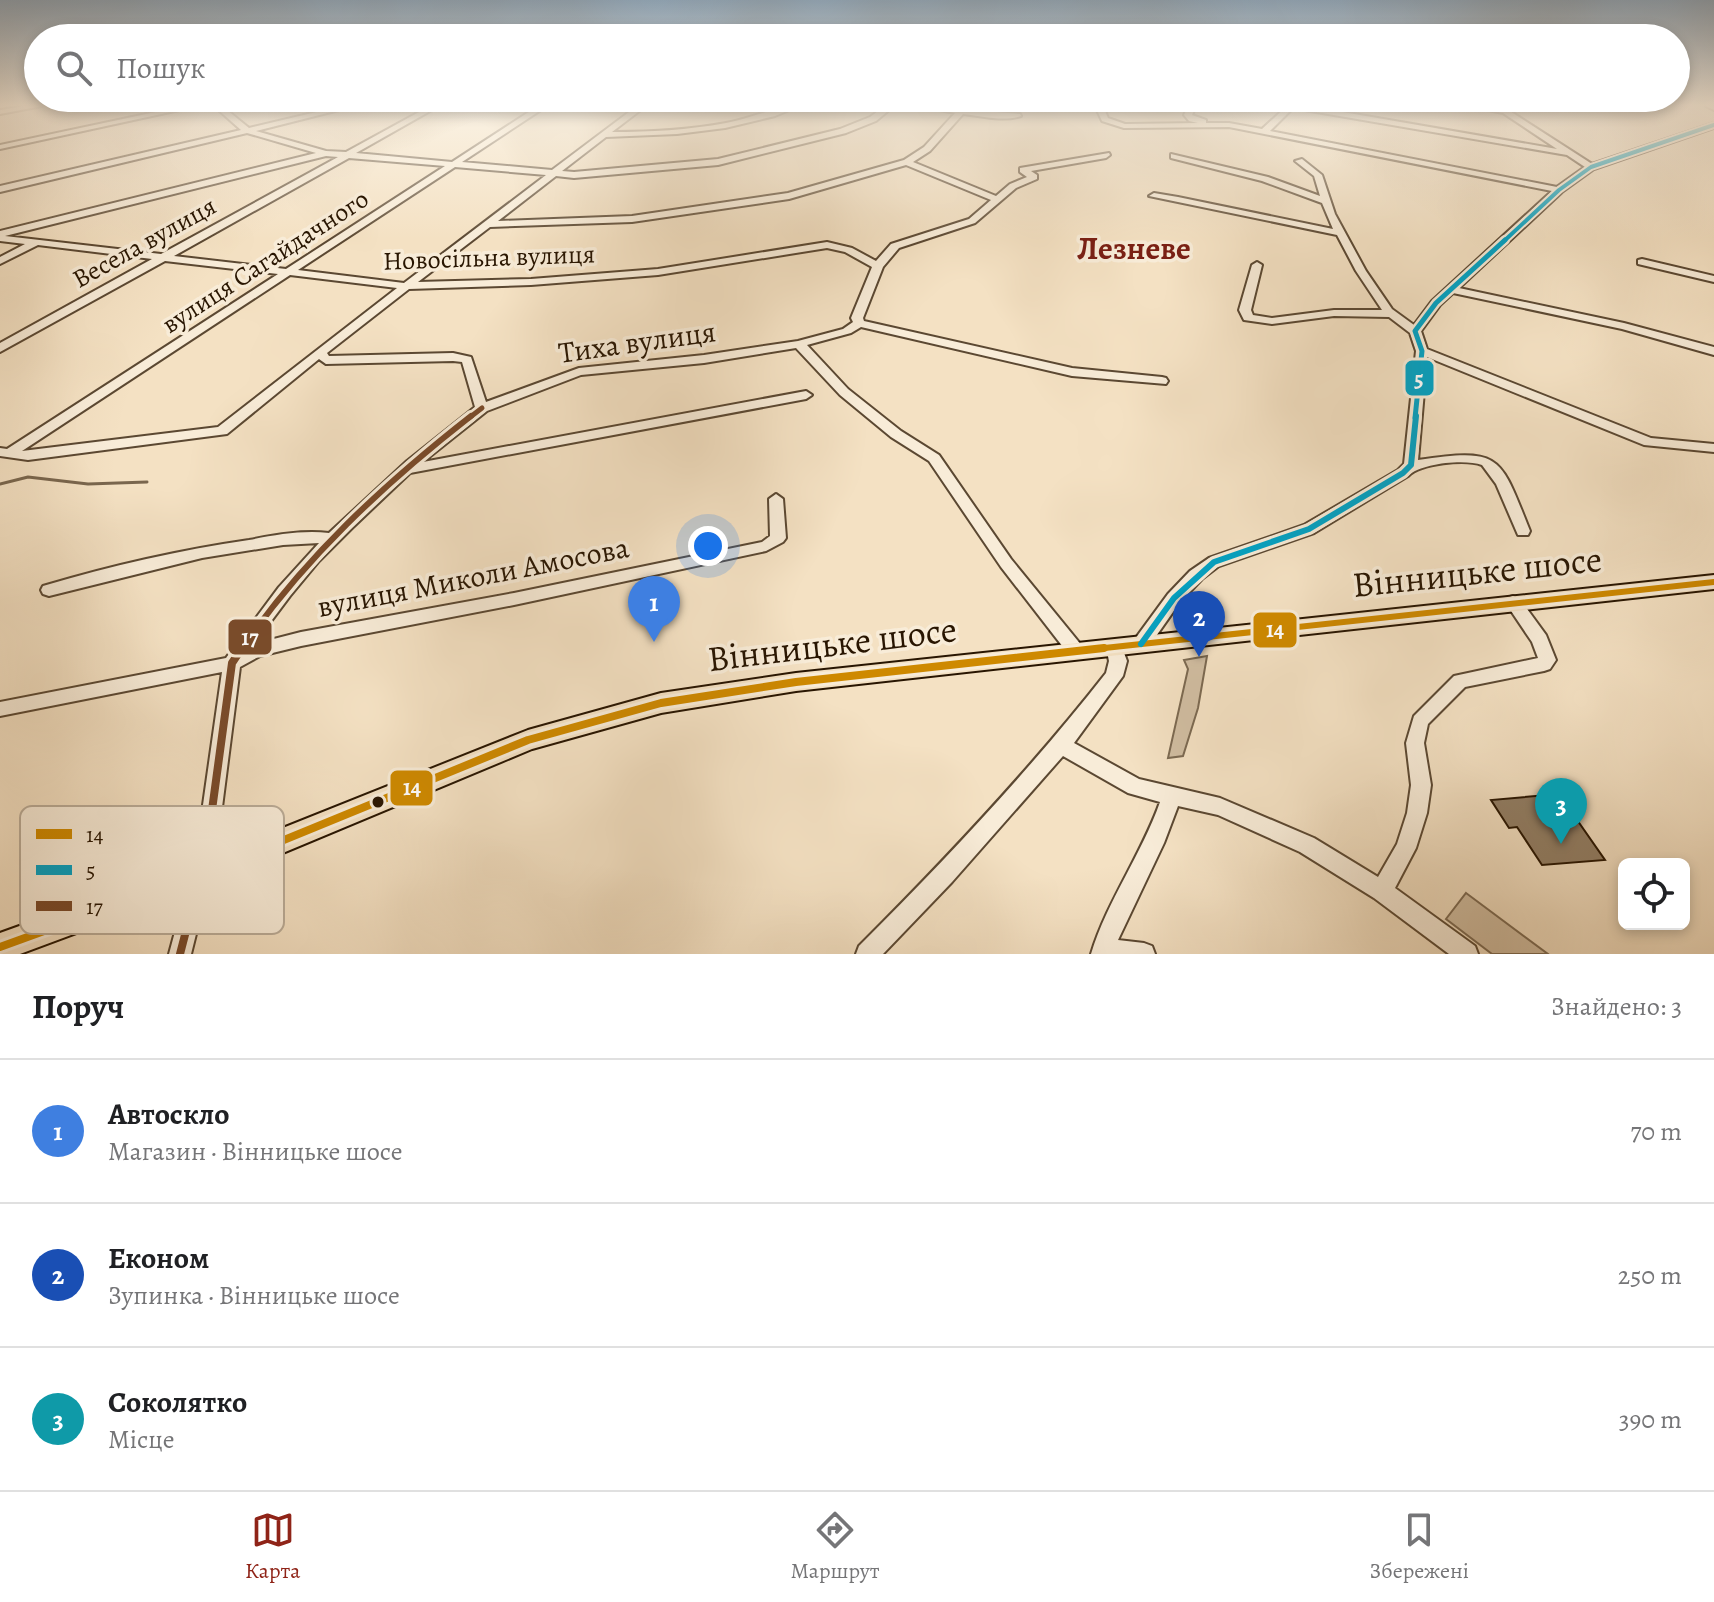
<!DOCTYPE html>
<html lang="uk">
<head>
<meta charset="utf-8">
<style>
	body { margin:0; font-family:Alegreya,serif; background:#f6f6f6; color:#202124 }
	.controls { position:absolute; right:24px; bottom:24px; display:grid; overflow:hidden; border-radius:12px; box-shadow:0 4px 12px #0003 }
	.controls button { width:72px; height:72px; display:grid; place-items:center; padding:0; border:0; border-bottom:2px solid #e0e0e0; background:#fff; color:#202124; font:40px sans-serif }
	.you { position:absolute; left:708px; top:546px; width:28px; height:28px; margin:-20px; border:6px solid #fff; border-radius:50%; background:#1a73e8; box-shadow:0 0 0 12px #1a73e833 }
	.badge { display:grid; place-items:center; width:52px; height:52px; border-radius:50%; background:#8f2418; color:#fff; font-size:26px; font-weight:700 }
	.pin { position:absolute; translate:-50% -66px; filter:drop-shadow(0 2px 4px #0008) }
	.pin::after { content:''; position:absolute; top:42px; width:28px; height:24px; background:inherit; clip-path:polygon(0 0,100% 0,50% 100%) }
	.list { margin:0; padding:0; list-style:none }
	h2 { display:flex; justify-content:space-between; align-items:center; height:104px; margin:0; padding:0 32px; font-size:34px }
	h2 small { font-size:26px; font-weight:400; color:#757577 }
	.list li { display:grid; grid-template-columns:52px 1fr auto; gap:24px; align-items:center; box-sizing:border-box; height:144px; padding:0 32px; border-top:2px solid #e0e0e0 }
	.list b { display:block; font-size:30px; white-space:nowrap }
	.list p { margin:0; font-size:26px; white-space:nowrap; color:#757577 }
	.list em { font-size:26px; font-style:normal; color:#757577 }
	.icon { flex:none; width:44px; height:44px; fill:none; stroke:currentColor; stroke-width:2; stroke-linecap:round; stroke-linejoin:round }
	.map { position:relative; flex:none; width:1714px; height:954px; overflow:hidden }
	.search { position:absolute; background:#fff; box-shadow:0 4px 12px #0003; left:24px; right:24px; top:24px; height:88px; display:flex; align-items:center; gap:20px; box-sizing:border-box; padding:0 28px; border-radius:44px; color:#757577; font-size:30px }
	.sheet { height:536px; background:#fff }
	nav { display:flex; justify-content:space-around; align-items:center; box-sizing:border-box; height:112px; border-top:2px solid #e0e0e0; background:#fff; font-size:22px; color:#757577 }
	nav a { display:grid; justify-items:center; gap:4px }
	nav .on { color:#8f2418 }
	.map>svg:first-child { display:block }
</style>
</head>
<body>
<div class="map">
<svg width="1714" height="954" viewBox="0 0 1714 954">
	<rect width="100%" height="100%" fill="#f4e1c3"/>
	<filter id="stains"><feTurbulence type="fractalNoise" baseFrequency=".0025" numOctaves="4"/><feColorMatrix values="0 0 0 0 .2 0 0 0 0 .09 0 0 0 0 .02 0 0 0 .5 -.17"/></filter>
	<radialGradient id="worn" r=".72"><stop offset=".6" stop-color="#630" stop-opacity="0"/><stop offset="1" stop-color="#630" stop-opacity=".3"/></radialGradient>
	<path fill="#d1bea2" stroke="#7c6a52" stroke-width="2" d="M1207,656l-9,52 -15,48 -15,2 20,-89 -4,-9z
		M1466,893l82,61h-56l-46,-35z"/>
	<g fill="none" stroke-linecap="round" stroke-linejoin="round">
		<path stroke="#79664e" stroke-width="3" d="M0,484l28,-7 60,7 59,-2"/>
	</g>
	<path fill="#927f66" stroke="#281501" stroke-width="2" d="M1559,794l46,66 -63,5 -25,-38 -8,1 -18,-28z"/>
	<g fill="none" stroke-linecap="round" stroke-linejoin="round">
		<defs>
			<path id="minor" d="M24,106h18l-42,8v-4z
				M184,106h14l-198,43v-4z
				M214,106h8l27,22 93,-22h13l-99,25 70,20 20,1 84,-46h9l-83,47 96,9 86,-56h9l-85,56 90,8 85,-64h9l-34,26c38,0 76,-2 114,-9 23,-4 50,-17 73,-17l-24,10 -50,12 -48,6 -71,3 -44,34 12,1 144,-13 122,-30 30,-12 15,-11h9l-18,15 -30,12 -128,32 -144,13 -18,-2 -58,45 134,-5 156,-23 116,-33 20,-13 31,-34 -36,-7 101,8 1,2c-17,6 -40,0 -58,-2l-33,37 -17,11 83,34 14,-12 17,-7 -7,-5v-4l89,-15 1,2 -4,3 -75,13 6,4v4l-21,9 -41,35 -76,25 -16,19 -20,51 1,3 208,47 90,9 4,1 2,3 -2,3 -94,-8 -211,-49 -10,6 -44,12 41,44 53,42 38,24 72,104 71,87 3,5 -3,5 -6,2 -6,-2 -69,-89 -72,-106 -38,-24 -51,-42 -44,-47 -92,15 -123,12 -94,36 -64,51 383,-71 6,4 -6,4 -396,74 -59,56 -32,32 -29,35 -36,48 47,-12 213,-39 248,-51 8,-6 -1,-37 7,-5 7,5 3,39 -3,4 -17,9 -252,54 -213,41 -41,10 -20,11 -24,187 -25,100h-22l27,-100 26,-182 -222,44v-14l226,-44 53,-71 40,-44 -36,2 -81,13 -153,38 -6,-2 -2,-4 2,-4c67,-20 137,-36 206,-46 26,-5 53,-10 80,-7l78,-72 68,-54 -13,-45 -9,-1 -127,3 -7,-5 -92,75 -199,26 -28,-4v-8l7,1 271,-175 -113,-13 -165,91v-9l152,-84 -114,-14 -38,19v-7l25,-13 -25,-3v-10l316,-78 -69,-20 -247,59v-6l241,-56zM326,156l12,1 -177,97 -156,-18zM349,158l96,8 -159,103 -112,-13zM906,165l85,35 -22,19 -78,25 -15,17 -24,-13 -25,-6 -169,27 -127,10 -113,3 72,-55 142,-5 157,-23zM455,167l91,8 -142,108 -106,-13zM827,248l18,4 27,15 -21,51 2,4 -10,7 -45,12 -94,14 -125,13 -93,34 -15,-45 -18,-4 -124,3 -2,-3 82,-64 122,-4 127,-10zM290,275l107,13 -179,139 -196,24z
				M1095,106h8l5,12 17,6 73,-1 -9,-2 -5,-6 4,-9h8l-4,9 14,5v3h23l33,6 25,-23h21l249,43 -54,-36 -36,-7h35l90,58 122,-41v5l-120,41 -32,23 -103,96 165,35 90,24v8l-92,-26 -169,-36 -13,12 -19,26 6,18 224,89 63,6v8l-70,-7 -217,-88 -9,103c85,-13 82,-3 112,71l-2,4h-10l-22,-51 -14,-19c-17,-6 -61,-2 -74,11l-94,57 -95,33 -17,13 -22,23 -33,47 -6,2 -6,-2 -2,-5 2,-5 33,-45 22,-23 19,-13 95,-33 94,-55 6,-6 12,-113 -6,-18 -21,-16 -55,-1 -62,8 -28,-4 -5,-10 13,-45 5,-3 5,3 -11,45 2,5 19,3 62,-8h48l-26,-39 -19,-36 -188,-39 5,-3 24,4 155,32 -11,-26 -60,-22 -91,-23v-4l97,23 52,19 -6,-20 -19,-15 7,-2 20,16 13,39 31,57 26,38 22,16 18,-24 120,-110 -323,-64 -105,1 -22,-7zM1293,108l274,47 18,12 -28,20 -287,-56z
				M1706,106h8v4z
				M1642,259l72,17v6l-76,-18v-4z
				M1513,596l6,2 27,37 10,25 -6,9 -6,2 -79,16 -37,37 -4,19 7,42 -4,28 -11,35 -21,40 80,58 3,8h-29l-75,-56 -74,-46 -82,-37 -40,-9 -14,37 -46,97 26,3 8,3 3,8h-64c16,-53 51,-100 69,-152l-32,-9 -65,-37 -111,126 -69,72h-27l3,-8c87,-87 171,-176 247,-273l3,-12 -3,-14 2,-5 6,-2 6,2 7,19 -4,15 -49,67 65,36 81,19 94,40 64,39 19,-33 10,-31 4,-28 -5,-42 8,-27 40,-40 84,-18 -6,-16 -27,-40 2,-4z"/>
			<path id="major" d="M1714,575v14l-918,102 -135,22 -129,36 -321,134 -191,71h-20v-21l200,-72 328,-131 133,-37 135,-20z"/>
		</defs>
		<use href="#minor" stroke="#5b4832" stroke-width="4"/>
		<use href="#major" stroke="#281501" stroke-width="4"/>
		<use href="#minor" fill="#f8ecd8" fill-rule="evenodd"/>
		<use href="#major" fill="#f4e1c3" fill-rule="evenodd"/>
		<defs>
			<path id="bus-1-far1" d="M1086,650l628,-68"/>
			<path id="bus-1" d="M0,947l201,-73 327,-134 133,-37 135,-21 308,-34"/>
			<path id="bus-2-far2" d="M1503,242l56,-52 32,-23 123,-42"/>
			<path id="bus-2-far1" d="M1415,418l7,-67 -7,-20 21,-28 69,-63"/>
			<path id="bus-2" d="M1141,644l33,-46 40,-36 95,-33 94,-56 8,-8 5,-49"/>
			<path id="bus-3-far2" d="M469,418l13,-10"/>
			<path id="bus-3-far1" d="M241,650c62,-91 143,-166 230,-234"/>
			<path id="bus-3" d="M180,954l26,-100 26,-191 10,-15"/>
		</defs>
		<use href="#bus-1-far1" stroke="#f8ecd8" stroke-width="12"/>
		<use href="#bus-1" stroke="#f8ecd8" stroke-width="14"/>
		<use href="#bus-2-far2" stroke="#f8ecd8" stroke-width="8"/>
		<use href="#bus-2-far1" stroke="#f8ecd8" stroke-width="10"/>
		<use href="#bus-2" stroke="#f8ecd8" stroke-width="12"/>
		<use href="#bus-3-far2" stroke="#f8ecd8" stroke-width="10"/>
		<use href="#bus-3-far1" stroke="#f8ecd8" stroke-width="12"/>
		<use href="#bus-3" stroke="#f8ecd8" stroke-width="14"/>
		<use href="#bus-1-far1" stroke="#ce8900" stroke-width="6"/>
		<use href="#bus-1" stroke="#ce8900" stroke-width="8"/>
		<use href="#bus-2-far2" stroke="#02a2c4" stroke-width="4"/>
		<use href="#bus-2-far1" stroke="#02a2c4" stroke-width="5"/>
		<use href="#bus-2" stroke="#02a2c4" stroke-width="6"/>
		<use href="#bus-3-far2" stroke="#7a4b2a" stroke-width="5"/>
		<use href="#bus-3-far1" stroke="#7a4b2a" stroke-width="6"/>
		<use href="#bus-3" stroke="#7a4b2a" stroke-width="8"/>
	</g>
	<linearGradient id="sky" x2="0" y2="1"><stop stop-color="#91aabf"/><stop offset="0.44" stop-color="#faf2e4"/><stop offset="1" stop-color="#faf2e4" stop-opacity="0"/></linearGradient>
	<rect width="1714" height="239" fill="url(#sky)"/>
	<circle fill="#281501" stroke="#f8ecd8" stroke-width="3" cx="378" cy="802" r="7"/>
	<g text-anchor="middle" stroke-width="7" stroke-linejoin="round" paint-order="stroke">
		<g font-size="26" fill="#281501" stroke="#f8ecd8">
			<text transform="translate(144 242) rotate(-29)" y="9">Весела вулиця</text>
			<text transform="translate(489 257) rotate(-2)" y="9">Новосільна вулиця</text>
			<text transform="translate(265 261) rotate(-33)" y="9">вулиця Сагайдачного</text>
		</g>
		<g font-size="30" fill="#281501" stroke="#f8ecd8">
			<text transform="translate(637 342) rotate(-8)" y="10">Тиха вулиця</text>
			<text transform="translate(473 577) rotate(-11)" y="10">вулиця Миколи Амосова</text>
		</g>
		<g font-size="32" font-weight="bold" fill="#7a1f14" stroke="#f8ecd8">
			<text x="1134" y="259">Лезневе</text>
		</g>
		<g font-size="36" fill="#281501" stroke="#f8ecd8">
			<text transform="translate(1477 571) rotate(-6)" y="13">Вінницьке шосе</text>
			<text transform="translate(832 643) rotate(-7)" y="13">Вінницьке шосе</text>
		</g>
	</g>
	<rect x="20" y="806" width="264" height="128" rx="12" fill="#f8ecd8" stroke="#baac98" stroke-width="2"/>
	<rect x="36" y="829" width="36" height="10" fill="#ce8900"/>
	<rect x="36" y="865" width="36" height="10" fill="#02a2c4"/>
	<rect x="36" y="901" width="36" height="10" fill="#7a4b2a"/>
	<g font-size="22" fill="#281501">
		<text x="86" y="842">14</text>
		<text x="86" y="878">5</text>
		<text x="86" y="914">17</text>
	</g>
	<g stroke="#f8ecd8" stroke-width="3">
		<rect x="1404" y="359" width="31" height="38" rx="8" fill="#02a2c4"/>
		<rect x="1252" y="611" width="46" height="38" rx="8" fill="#ce8900"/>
		<rect x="227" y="618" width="46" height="38" rx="8" fill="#7a4b2a"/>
		<rect x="389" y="769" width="45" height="38" rx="8" fill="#ce8900"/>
	</g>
	<g font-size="22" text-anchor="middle" font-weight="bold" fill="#fff">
		<text x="1419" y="386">5</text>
		<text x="1275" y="637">14</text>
		<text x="250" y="645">17</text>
		<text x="412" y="795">14</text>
	</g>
	<rect width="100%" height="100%" filter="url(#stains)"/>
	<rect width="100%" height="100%" fill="url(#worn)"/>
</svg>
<div class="controls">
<button><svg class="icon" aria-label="locate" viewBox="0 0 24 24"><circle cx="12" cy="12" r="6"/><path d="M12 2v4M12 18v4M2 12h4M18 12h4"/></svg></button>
</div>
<div class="you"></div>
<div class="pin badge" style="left:654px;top:642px;background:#3f7fe0">1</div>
<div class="pin badge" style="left:1199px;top:657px;background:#1a4fb4">2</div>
<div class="pin badge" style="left:1561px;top:844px;background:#0f9aa8">3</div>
<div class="search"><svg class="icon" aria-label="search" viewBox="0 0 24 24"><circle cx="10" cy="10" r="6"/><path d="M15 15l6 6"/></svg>Пошук</div>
</div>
<section class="sheet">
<h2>Поруч<small>Знайдено: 3</small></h2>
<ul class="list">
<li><span class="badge" style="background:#3f7fe0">1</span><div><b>Автоскло</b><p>Магазин · Вінницьке шосе</p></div><em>70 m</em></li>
<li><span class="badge" style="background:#1a4fb4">2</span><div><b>Економ</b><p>Зупинка · Вінницьке шосе</p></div><em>250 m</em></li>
<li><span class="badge" style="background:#0f9aa8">3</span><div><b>Соколятко</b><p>Місце</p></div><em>390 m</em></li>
</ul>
</section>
<nav>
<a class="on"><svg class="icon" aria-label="map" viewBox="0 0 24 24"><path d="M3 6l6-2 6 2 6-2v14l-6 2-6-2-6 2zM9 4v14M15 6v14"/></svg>Карта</a>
<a><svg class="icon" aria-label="directions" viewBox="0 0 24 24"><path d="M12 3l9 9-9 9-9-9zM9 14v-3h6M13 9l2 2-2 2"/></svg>Маршрут</a>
<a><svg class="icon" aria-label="saved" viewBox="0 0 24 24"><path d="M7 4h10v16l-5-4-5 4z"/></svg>Збережені</a>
</nav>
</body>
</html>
